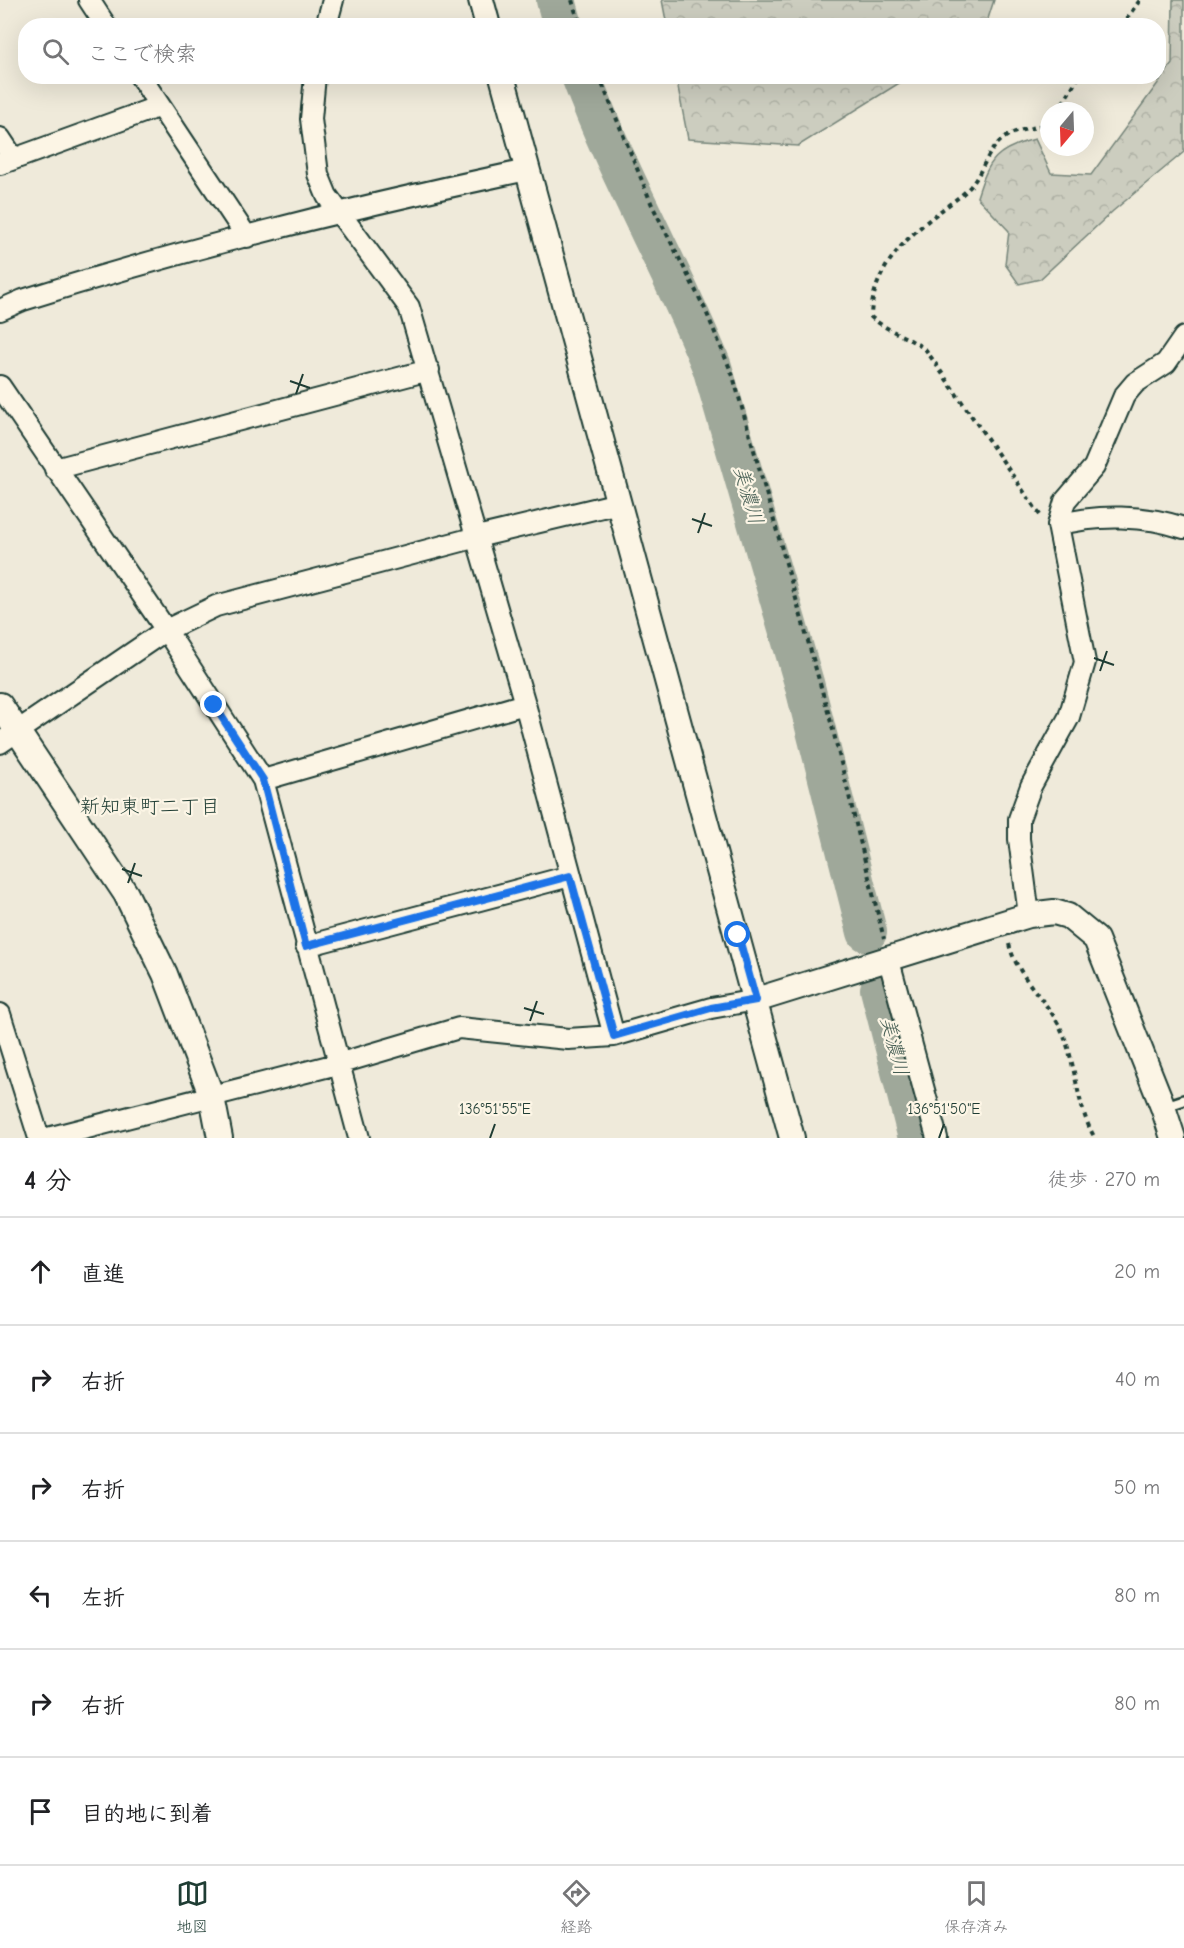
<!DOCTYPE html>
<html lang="ja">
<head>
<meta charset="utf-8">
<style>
	body { margin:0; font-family:"Comic Neue","Klee One",sans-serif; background:#f2f2f2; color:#202124 }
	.compass { position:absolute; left:1040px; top:102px; width:54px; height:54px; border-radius:50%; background:#fff; box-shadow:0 6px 24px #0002; rotate:199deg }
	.stop { position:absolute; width:18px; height:18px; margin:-14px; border:4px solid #1a73e8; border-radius:50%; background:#fff }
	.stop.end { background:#1a73e8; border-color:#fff; box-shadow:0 2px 6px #0008 }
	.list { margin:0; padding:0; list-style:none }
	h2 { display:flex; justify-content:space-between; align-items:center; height:78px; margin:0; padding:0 24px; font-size:26px }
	h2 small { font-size:20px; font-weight:400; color:#757577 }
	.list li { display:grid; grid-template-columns:39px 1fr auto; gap:18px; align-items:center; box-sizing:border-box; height:108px; padding:0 24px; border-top:2px solid #e0e0e0 }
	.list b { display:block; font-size:22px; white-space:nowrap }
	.list em { font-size:20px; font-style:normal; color:#757577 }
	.icon { flex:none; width:33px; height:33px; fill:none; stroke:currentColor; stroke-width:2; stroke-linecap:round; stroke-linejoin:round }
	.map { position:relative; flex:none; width:1184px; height:1138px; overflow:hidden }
	.search { position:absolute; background:#fff; box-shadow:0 6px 24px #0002; left:18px; right:18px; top:18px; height:66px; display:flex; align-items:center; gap:15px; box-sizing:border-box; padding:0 21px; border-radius:24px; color:#757577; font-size:22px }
	.sheet { height:726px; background:#fff }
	nav { display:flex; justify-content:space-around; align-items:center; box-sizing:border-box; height:84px; border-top:2px solid #e0e0e0; background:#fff; font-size:16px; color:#757577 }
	nav a { display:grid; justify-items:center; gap:3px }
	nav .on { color:#1f3d34 }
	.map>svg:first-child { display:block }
</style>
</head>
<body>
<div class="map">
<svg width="1184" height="1138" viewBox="0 0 1184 1138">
	<defs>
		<pattern id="forest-crowns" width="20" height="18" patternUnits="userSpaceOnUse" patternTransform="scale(1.5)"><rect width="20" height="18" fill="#cccdbf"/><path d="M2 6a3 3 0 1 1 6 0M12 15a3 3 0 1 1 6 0" fill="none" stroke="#afb1a5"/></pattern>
	</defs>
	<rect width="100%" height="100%" fill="#efeada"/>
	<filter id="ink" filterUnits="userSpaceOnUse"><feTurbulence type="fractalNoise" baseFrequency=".0167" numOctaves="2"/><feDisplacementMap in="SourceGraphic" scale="12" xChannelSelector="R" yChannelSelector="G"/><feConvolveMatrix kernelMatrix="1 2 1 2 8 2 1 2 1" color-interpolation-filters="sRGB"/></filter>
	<g filter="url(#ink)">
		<path fill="url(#forest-crowns)" stroke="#76857a" stroke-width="1.5" d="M662,0h332l-8,25 -319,1z
			M1173,0h11v152l-71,59 -73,68 -21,5 -14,-20 4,-33 -32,-34c12,-38 19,-48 58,-58l16,34 40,2 81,-111z
			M676,77v-1l233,1 -111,69 -110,-7z"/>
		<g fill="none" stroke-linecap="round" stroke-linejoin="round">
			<path stroke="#9fa89a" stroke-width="40" d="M556,0l7,26
				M581,76c37,100 91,192 131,291l92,316 63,249
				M880,989l38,149"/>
			<defs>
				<path id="service" d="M1163,1107l21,-7"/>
				<path id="minor" d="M89,0l17,26
					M326,26l7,-26
					M140,76l107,161
					M315,76l-4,43 7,55 9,22 82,111 116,397 89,332
					M0,138l14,21
					M0,164l160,-58
					M0,310l23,-10c165,-52 334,-94 504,-130
					M0,386l166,244 97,150 96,358
					M55,469l374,-99
					M1058,525c39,-11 87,-10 126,3
					M0,743l166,-113 50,-24 261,-69 142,-34
					M263,780l262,-76
					M1029,915l-10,-76v-20l12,-33 38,-69 16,-55 -27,-137 7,-24 29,-34 30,-71 11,-13 31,-20 18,-26
					M306,946l264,-70
					M888,957l49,181
					M0,1014l39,124
					M48,1138l293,-75 118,-35 109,11 46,-3 97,-28 45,-8"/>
				<path id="tertiary" d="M481,0l7,26
					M502,76l290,1062
					M0,705l126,189 39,80 47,123 8,41
					M756,1000l273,-85 25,-3 14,4 28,23 67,168 10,31"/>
			</defs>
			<use href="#service" stroke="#1f3d34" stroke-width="14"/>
			<use href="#minor" stroke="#1f3d34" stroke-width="24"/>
			<use href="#tertiary" stroke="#1f3d34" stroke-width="28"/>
			<path stroke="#1f3d34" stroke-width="4" stroke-dasharray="4.5 4.5" stroke-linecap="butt" d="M572,0l8,26
				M1121,26l19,-26
				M599,76l53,129 53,104 28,67 99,350 52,213
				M1058,111l21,-35
				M1040,515l-114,-165c-17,-13 -39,-19 -55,-33 1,-46 32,-77 67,-104 10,-8 23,-16 32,-26 14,-16 16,-38 37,-51 13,-8 29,-6 42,-15
				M1009,944c8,33 36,54 51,83 17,35 15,78 35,111"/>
			<use href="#service" stroke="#fcf5e5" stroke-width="9"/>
			<use href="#minor" stroke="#fcf5e5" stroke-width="20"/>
			<use href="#tertiary" stroke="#fcf5e5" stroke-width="24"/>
		</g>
	</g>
	<g fill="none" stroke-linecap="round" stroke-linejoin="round" filter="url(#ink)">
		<path stroke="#1a73e8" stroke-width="8" d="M214,705l49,75 43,166 264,-70 44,160 97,-28 45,-8 -18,-65"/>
	</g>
	<path fill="none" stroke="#1f3d34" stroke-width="2" d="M290,381l20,7M296,394l7,-20M692,519l20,7M698,533l7,-20M1094,658l20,7M1100,671l7,-20M122,869l20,7M128,883l7,-20M524,1008l20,6M530,1021l7,-20M490,1138l5,-14M939,1138l5,-14"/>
	<g text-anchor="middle" stroke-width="4.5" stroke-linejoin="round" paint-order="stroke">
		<g font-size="20" font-style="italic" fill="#455d53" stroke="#fcf5e5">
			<text transform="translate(749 495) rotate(74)" y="7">美濃川</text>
			<text transform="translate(895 1046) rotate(76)" y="7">美濃川</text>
		</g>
		<g font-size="20" fill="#1f3d34" stroke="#fcf5e5">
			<text x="150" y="813">新知東町二丁目</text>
		</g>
	</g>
	<g font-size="15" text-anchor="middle" fill="#1f3d34" stroke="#fcf5e5" stroke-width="4.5" stroke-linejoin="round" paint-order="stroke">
		<text x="495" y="1114">136°51'55"E</text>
		<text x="944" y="1114">136°51'50"E</text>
	</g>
</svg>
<svg class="compass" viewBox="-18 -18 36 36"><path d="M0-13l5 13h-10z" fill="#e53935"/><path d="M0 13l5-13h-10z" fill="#757577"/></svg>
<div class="stop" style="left:738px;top:935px"></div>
<div class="stop end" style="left:214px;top:705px"></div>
<div class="search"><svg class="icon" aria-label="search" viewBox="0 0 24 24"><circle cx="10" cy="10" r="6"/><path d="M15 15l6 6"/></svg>ここで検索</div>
</div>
<section class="sheet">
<h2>4 分<small>徒歩 · 270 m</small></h2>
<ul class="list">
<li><svg class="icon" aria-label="ahead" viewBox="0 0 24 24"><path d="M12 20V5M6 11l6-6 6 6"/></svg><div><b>直進</b></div><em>20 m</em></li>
<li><svg class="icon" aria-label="right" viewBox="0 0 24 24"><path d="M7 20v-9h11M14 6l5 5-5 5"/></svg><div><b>右折</b></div><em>40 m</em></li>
<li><svg class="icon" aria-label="right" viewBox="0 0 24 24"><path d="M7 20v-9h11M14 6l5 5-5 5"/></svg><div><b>右折</b></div><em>50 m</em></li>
<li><svg class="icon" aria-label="left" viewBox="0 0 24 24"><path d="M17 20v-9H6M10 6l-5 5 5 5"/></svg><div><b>左折</b></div><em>80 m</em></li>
<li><svg class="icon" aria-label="right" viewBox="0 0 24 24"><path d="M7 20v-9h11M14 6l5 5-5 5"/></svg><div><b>右折</b></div><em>80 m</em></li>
<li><svg class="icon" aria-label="arrive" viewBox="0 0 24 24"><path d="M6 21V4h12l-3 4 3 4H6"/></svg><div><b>目的地に到着</b></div></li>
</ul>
</section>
<nav>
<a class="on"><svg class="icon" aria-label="map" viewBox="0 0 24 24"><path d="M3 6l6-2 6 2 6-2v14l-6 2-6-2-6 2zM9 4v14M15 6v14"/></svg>地図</a>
<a><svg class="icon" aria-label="directions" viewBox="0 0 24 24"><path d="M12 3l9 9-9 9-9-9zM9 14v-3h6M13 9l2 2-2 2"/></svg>経路</a>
<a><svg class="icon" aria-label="saved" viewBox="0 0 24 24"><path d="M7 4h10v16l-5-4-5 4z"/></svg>保存済み</a>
</nav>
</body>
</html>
